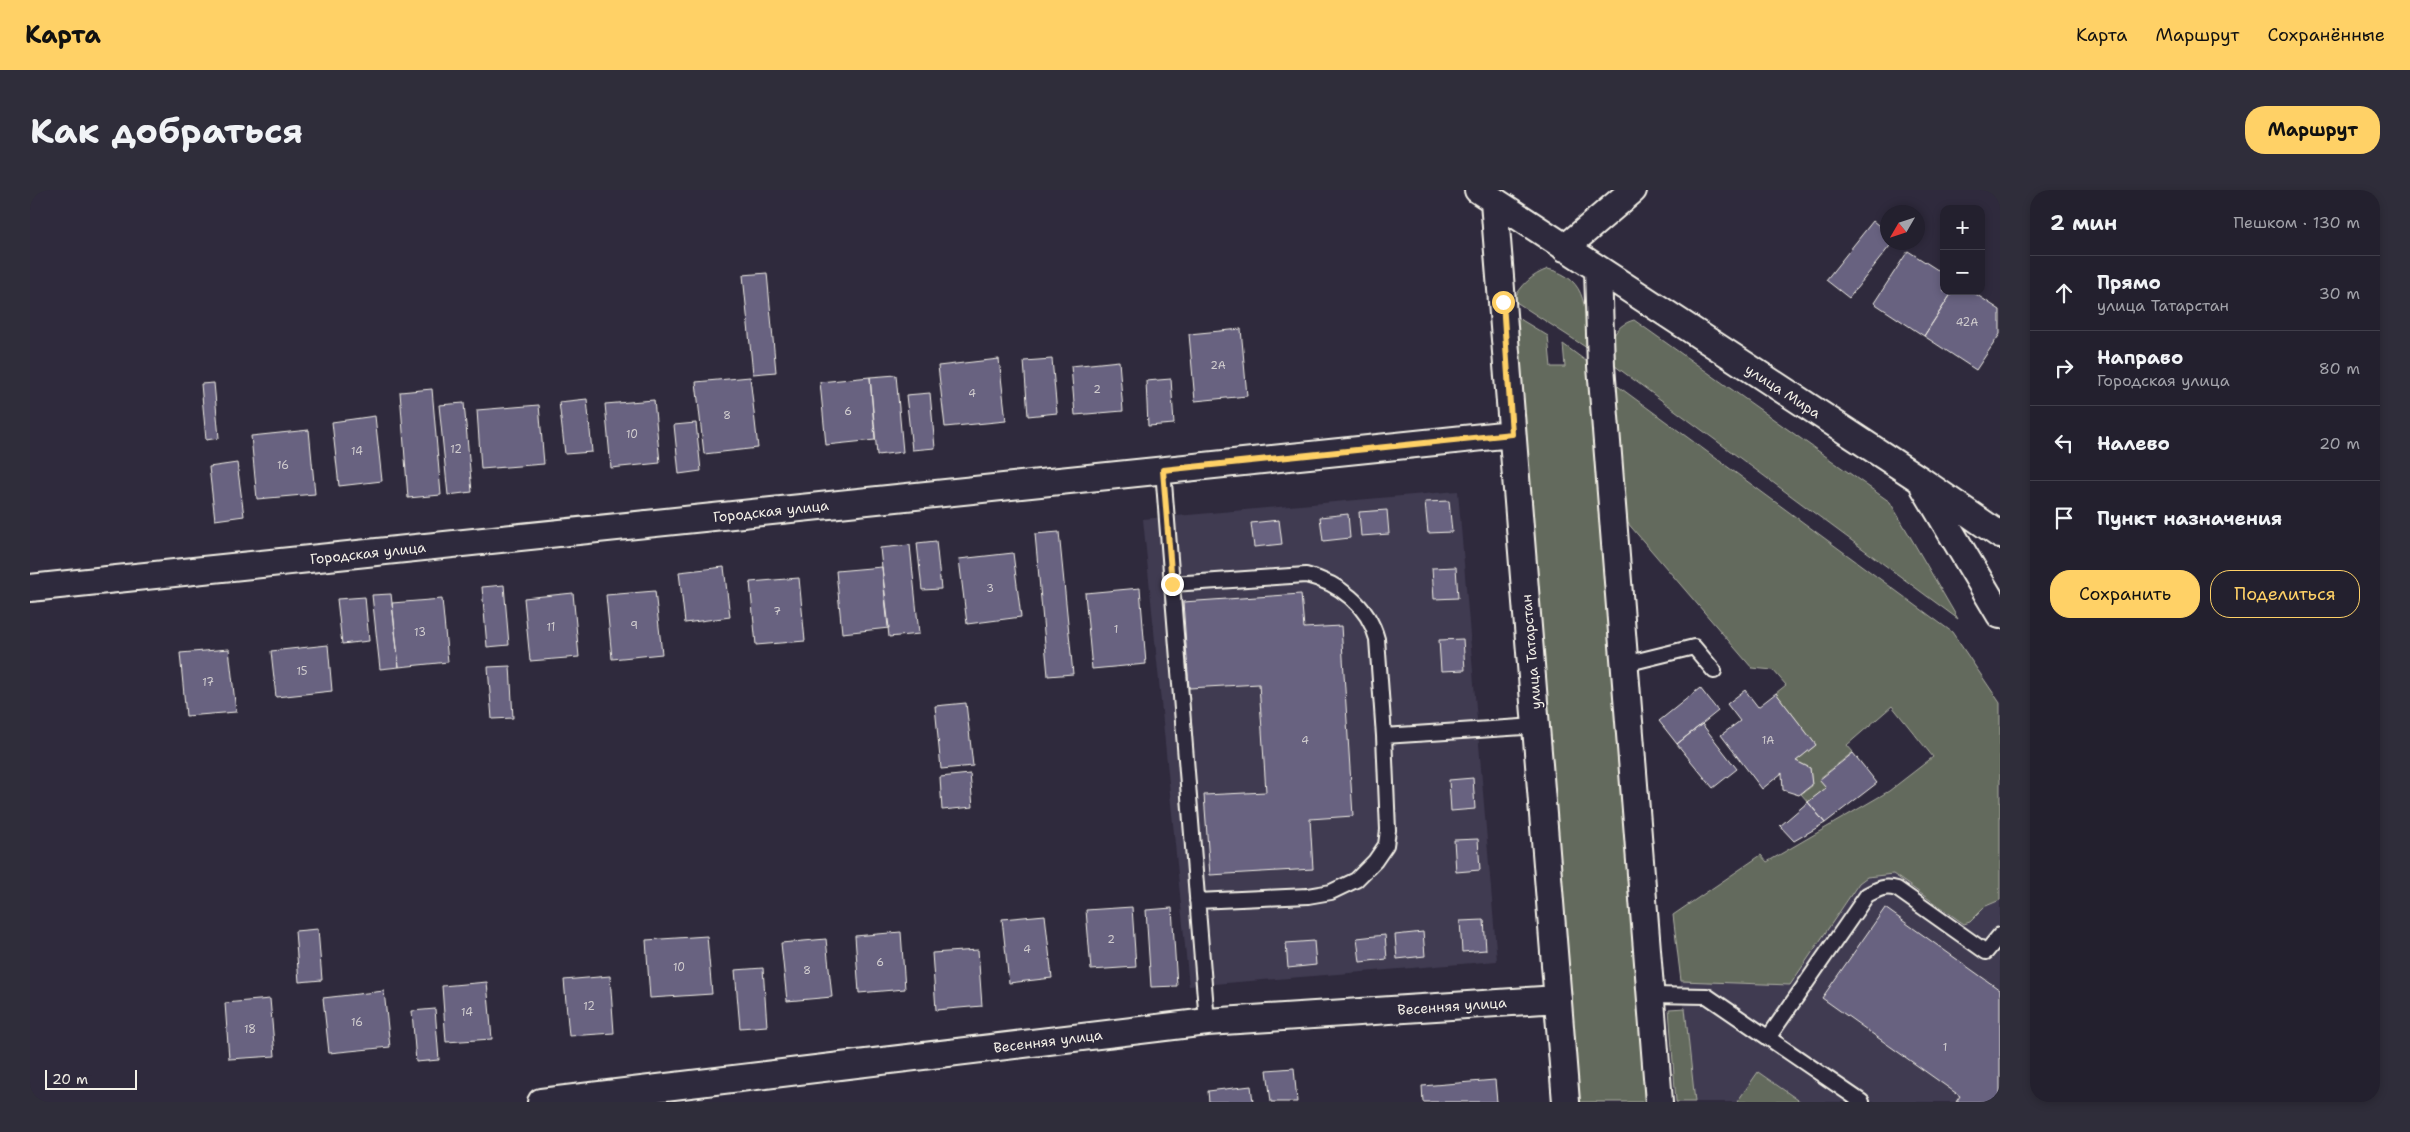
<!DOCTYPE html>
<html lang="ru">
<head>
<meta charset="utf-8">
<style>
	body { margin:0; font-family:"Shantell Sans",sans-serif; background:#2f2d3a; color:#f1f3f6 }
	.controls { position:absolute; right:15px; top:15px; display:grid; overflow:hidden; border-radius:10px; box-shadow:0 2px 8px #0003 }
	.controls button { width:45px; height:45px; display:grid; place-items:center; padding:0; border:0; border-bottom:1px solid #403e4a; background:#23202e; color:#f1f3f6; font:25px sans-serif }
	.compass { position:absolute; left:1850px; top:15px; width:45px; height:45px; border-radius:50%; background:#23202e; box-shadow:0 2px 8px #0003; rotate:231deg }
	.scale { position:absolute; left:15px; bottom:12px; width:92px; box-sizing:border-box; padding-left:5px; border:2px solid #f4f1e8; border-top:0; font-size:14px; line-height:18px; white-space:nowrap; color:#f4f1e8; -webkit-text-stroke:4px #2f2a3d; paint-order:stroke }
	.stop { position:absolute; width:15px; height:15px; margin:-11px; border:4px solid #ffd166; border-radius:50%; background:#fff }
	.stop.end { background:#ffd166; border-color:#fff; box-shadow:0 1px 5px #0008 }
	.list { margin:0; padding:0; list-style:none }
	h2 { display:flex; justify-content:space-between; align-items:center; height:65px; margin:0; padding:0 20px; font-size:21px }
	h2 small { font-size:16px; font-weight:400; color:#a3a3aa }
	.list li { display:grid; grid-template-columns:32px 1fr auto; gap:15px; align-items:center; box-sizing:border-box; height:75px; padding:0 20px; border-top:1px solid #403e4a }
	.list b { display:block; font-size:19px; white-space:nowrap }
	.list p { margin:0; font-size:16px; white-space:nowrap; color:#a3a3aa }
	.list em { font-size:16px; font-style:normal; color:#a3a3aa }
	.actions { display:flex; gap:10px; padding:15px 20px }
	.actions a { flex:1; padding:11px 0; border:1px solid #ffd166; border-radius:20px; text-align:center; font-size:18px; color:#ffd166 }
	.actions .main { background:#ffd166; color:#111 }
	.icon { flex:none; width:28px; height:28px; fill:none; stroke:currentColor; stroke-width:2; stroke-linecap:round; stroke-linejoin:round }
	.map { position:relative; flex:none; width:1970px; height:912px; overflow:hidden; border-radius:20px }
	header { display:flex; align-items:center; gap:30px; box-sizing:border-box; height:70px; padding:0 25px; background:#ffd166; color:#111 }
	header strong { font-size:24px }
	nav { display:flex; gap:28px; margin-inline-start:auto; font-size:18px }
	.intro { display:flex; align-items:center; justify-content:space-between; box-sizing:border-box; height:120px; padding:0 30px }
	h1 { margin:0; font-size:35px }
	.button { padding:12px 22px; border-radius:20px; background:#ffd166; color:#111; font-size:18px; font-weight:700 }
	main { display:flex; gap:30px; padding:0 30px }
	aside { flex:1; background:#23202e; border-radius:20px; box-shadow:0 2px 8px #0003 }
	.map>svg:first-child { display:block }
</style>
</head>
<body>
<header>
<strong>Карта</strong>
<nav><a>Карта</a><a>Маршрут</a><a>Сохранённые</a></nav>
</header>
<div class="intro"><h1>Как добраться</h1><a class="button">Маршрут</a></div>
<main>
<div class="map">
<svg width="1970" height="912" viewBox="0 0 1970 912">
	<rect width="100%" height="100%" fill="#2f2a3d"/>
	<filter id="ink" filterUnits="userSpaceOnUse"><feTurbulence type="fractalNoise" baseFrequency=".02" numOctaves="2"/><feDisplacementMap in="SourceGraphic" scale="10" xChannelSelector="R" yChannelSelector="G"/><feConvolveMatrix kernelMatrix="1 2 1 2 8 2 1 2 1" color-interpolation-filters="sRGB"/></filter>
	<g filter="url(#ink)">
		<path fill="#403b51" d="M1428,301l39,470 -308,25 -46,-467z
			M1970,537v375h-306l-21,-187 88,-60 6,7 122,-71 44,-34z"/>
		<path fill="#646a5d" stroke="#acaea2" d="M1518,79c42,10 37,43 39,79l-74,-48c9,-15 18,-25 35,-31z
			M1480,123l38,23 3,31h14l-2,-23 27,20 61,738h-73z
			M1604,130l256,182 68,117 -347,-256c-1,-20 1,-37 23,-43z
			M1585,194l337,248 48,71v197l-14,6 -16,16 -6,2 -71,-50 -26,3 -8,6 -69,102 -109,-4 -8,-66 88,-60 6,7 122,-71 44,-34 -41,-51 -45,39 6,7 -34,27 7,9 -18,14 -7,-8 11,-8 -2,-18 -14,-7 20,-16 -40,-52 10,-8 -13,-15 -21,-2 -132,-154z
			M1655,818l10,94h-19l-7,-93z
			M1728,882l43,30h-64z"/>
		<path fill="#676280" stroke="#f4f1e8" d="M1843,31l15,12v9h5l-44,56 -23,-18z
			M1878,61l36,23v17h9l-29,45 -50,-33z
			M737,83l9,99 -23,2 -10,-99z
			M1923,101h18l29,19v24l-24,36 -52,-34z
			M1211,139l6,67 -52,5 -6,-67z
			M969,169l7,62 -61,6 -7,-61z
			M1022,169l5,54 -29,3 -4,-55z
			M1089,171l4,50 -48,4 -4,-49z
			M866,185l7,77 -26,3 -7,-78z
			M720,187l8,71 -54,6 -8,-72z
			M840,187l5,63 -49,5 -6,-63z
			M1141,189l3,45 -26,2 -2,-45z
			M184,193l5,55 -13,2 -5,-56z
			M402,199l9,106 -33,3 -8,-106z
			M900,203l5,55 -23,2 -6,-55z
			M557,209l5,53 -27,2 -6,-52z
			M624,210l6,63 -49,5 -6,-64z
			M434,213l8,89 -24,3 -9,-90z
			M509,215l5,59 -63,5 -4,-59z
			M345,226l7,65 -43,5 -7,-64z
			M666,233l5,48 -22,3 -5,-49z
			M279,240l6,64 -58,5 -6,-63z
			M207,273l7,53 -29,4 -6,-53z
			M1419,311l3,31 -24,1 -3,-31z
			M1357,320l2,24 -28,2 -2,-24z
			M1318,324l2,24 -27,3 -3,-24z
			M1249,330l3,24 -28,3 -3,-24z
			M1029,342l14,142 -25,2 -13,-142z
			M906,351l5,48 -19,1 -5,-47z
			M880,355l9,89 -30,3 -9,-89z
			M983,363l8,64 -54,7 -8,-65z
			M694,377l6,50 -45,6 -6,-51z
			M852,377l7,61 -47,5 -6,-62z
			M1426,377l2,31 -24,1 -2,-31z
			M769,388l6,63 -49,4 -6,-63z
			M474,395l5,60 -22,2 -5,-60z
			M1110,398l6,76 -54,5 -7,-76z
			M625,401l7,63 -50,5 -6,-64z
			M543,403l6,64 -49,4 -6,-63z
			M361,404l8,73 -19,2 -8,-74z
			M1271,404l3,34 37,-2 12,190 -43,3 3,50 -103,6 -6,-80 62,-3 -7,-108 -70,4 -6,-86z
			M335,407l4,44 -27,3 -5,-45z
			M412,409l6,63 -49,5 -7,-64z
			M1433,449l2,31 -24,1 -2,-31z
			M298,455l4,46 -56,6 -5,-46z
			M199,459l7,63 -50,4 -6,-63z
			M480,476l3,52 -21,1 -4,-52z
			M1670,498l18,23 -41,33 -18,-23z
			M1715,500l13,17 18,-14 40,52 -20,16 14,7 2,17 -13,10 -16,-5 -1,-17 -20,16 -41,-54 19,-14 -13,-17z
			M936,513l7,63 -32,3 -6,-63z
			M1672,534l35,45 -24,19 -36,-44z
			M1823,563l24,30 -52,40 -17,-21 18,-14 -7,-8z
			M940,584l3,33 -31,3 -2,-33z
			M1443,588l2,31 -24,2 -2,-31z
			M1778,612l17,21 -31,18 -14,-15z
			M1448,649l2,31 -24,2 -2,-32z
			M1102,717l4,60 -45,3 -5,-60z
			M1142,718l5,78 -26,1 -5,-77z
			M1855,718l115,82v112h-44l4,-6 -138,-98z
			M1015,725l7,63 -43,5 -7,-64z
			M1454,730l2,30 -24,2 -2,-31z
			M288,739l4,51 -23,2 -4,-51z
			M871,742l4,57 -46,4 -4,-57z
			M1393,742l2,24 -28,3 -2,-24z
			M1355,745l2,24 -27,3 -3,-24z
			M677,746l5,58 -62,4 -4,-58z
			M796,749l6,58 -45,4 -6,-58z
			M1284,751l2,24 -28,3 -2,-25z
			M948,760l4,56 -46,4 -4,-57z
			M733,778l4,58 -27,2 -5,-58z
			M580,786l4,57 -45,3 -5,-56z
			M457,792l5,57 -46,3 -4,-56z
			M354,801l6,56 -61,6 -6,-55z
			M240,809l5,57 -46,3 -4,-56z
			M405,819l4,51 -23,2 -4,-51z
			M1264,878l3,34h-26l-4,-32z
			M1465,890l2,22h-74l-1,-16z
			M1221,896l2,16h-44l-1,-11z"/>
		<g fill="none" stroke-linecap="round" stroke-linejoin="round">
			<defs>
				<path id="service" d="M1133,280l9,114
					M1595,474l69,-17 20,24
					M1167,711l111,-5 23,-4 25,-12 19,-19 11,-16 2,-15 -4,-94
					M1621,805l56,1 155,106
					M1177,832l-35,-438 134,-9c33,8 62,30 71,64l7,97 154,-10
					M1738,848l99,-143c11,-6 18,-10 30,-6l89,63 14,-17"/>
				<path id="minor" d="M1448,0l441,289 81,56
					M1464,12l72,900
					M1535,58l68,-58
					M1568,79l3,97 58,736
					M1894,297l76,128
					M0,398l1482,-154
					M511,912l666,-80 351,-23"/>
			</defs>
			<use href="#service" stroke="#f4f1e8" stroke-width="18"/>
			<use href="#minor" stroke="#f4f1e8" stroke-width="30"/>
			<use href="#service" stroke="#2f2a3d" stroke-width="14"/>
			<use href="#minor" stroke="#2f2a3d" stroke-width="26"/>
		</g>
	</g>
	<g fill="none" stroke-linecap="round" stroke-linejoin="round" filter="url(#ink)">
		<path stroke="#ffd166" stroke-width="6" d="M1142,394l-9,-114 349,-36 -9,-132"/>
	</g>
	<g text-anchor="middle" stroke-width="4" stroke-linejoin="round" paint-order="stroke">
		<g font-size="11" fill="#d1cdce">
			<text x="1937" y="136">42А</text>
			<text x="1188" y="179">2А</text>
			<text x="1067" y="203">2</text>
			<text x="942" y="207">4</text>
			<text x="818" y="225">6</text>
			<text x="697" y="229">8</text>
			<text x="602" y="248">10</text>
			<text x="426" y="263">12</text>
			<text x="327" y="265">14</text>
			<text x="253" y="279">16</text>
			<text x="960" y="402">3</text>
			<text x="747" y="425">7</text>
			<text x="604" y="439">9</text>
			<text x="521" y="441">11</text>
			<text x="1086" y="443">1</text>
			<text x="390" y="446">13</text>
			<text x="272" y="485">15</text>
			<text x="178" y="496">17</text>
			<text x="1275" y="554">4</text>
			<text x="1738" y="554">1А</text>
			<text x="1081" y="753">2</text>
			<text x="997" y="763">4</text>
			<text x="850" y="776">6</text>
			<text x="649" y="781">10</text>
			<text x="777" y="784">8</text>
			<text x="559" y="820">12</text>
			<text x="437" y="826">14</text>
			<text x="327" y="836">16</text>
			<text x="220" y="843">18</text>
			<text x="1915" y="861">1</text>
		</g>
		<g font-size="14" fill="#f4f1e8" stroke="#2f2a3d">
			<text transform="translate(1753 201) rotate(33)" y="5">улица Мира</text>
			<text transform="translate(741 321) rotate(-6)" y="5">Городская улица</text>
			<text transform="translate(338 363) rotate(-6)" y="5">Городская улица</text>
			<text transform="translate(1501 462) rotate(-95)" y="5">улица Татарстан</text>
			<text transform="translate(1422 816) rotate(-4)" y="5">Весенняя улица</text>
			<text transform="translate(1018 851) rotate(-7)" y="5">Весенняя улица</text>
		</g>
	</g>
</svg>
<div class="controls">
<button>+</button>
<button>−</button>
</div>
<svg class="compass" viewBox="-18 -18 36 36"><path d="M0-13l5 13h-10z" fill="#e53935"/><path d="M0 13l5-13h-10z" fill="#a3a3aa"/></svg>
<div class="scale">20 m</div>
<div class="stop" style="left:1473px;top:112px"></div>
<div class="stop end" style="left:1142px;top:394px"></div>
</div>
<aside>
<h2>2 мин<small>Пешком · 130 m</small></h2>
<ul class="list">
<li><svg class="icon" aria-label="ahead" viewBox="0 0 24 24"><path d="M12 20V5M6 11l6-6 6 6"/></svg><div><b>Прямо</b><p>улица Татарстан</p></div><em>30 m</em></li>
<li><svg class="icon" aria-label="right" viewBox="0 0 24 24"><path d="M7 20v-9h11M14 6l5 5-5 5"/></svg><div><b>Направо</b><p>Городская улица</p></div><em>80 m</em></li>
<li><svg class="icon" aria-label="left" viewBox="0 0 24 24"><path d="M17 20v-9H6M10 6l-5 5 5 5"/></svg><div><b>Налево</b></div><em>20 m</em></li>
<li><svg class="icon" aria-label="arrive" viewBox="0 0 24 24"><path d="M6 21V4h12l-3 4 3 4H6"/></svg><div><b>Пункт назначения</b></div></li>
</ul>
<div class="actions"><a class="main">Сохранить</a><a>Поделиться</a></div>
</aside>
</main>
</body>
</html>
